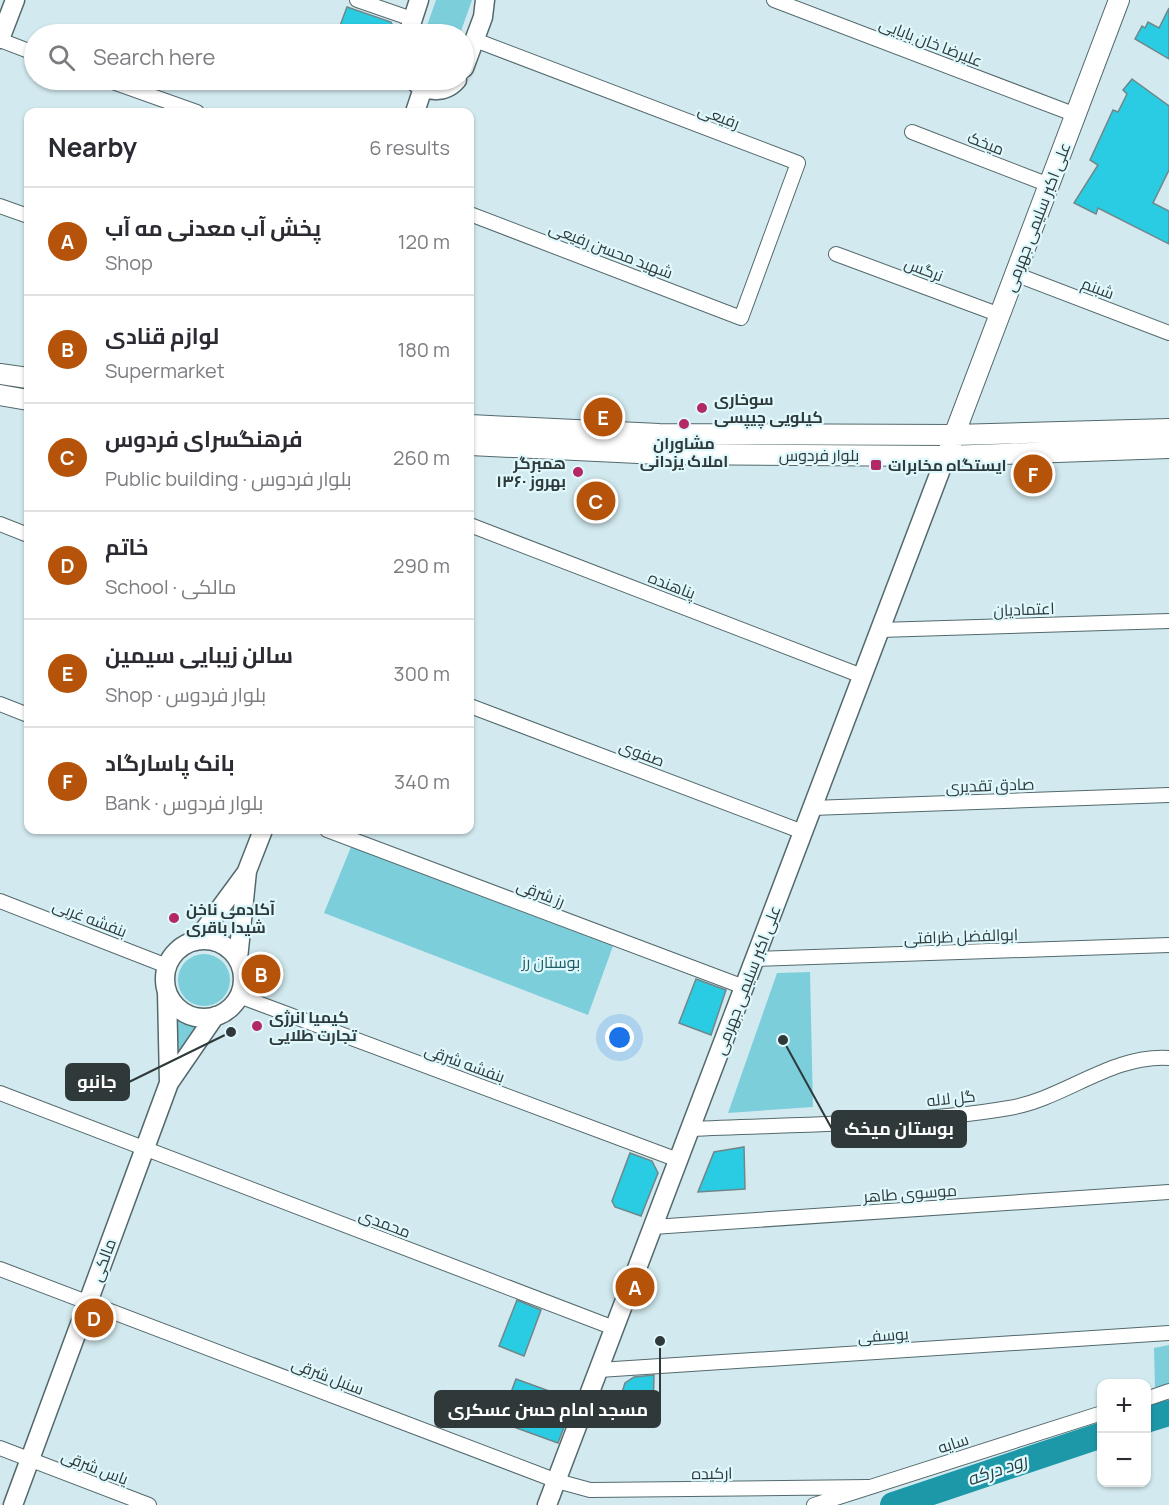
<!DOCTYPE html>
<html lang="en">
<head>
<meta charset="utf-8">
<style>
	body { margin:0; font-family:Manrope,Cairo,sans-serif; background:#f7f7f7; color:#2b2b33 }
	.controls { position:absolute; right:18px; bottom:18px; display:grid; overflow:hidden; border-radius:12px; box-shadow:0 2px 4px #0004 }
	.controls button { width:54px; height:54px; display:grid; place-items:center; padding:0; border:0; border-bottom:2px solid #e1e1e2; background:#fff; color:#2b2b33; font:30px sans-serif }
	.you { position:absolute; left:620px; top:1038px; width:21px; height:21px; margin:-15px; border:4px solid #fff; border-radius:50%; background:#1a73e8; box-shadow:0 0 0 9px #1a73e833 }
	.badge { display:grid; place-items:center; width:39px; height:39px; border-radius:50%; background:#b45309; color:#fff; font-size:20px; font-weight:700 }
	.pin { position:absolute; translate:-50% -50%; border:3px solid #fff; box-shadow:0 2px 6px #0006 }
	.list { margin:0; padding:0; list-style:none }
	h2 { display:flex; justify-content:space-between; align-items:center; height:78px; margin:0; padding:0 24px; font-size:26px }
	h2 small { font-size:20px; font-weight:400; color:#7c7c81 }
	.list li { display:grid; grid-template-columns:39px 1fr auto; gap:18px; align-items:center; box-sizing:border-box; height:108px; padding:0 24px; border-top:2px solid #e1e1e2 }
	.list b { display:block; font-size:22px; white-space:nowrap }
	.list p { margin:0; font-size:20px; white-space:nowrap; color:#7c7c81 }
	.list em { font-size:20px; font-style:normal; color:#7c7c81 }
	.icon { flex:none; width:33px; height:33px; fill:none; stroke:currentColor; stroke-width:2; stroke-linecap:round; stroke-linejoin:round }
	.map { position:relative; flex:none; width:1169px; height:1505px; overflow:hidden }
	.search { position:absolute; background:#fff; box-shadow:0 2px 4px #0004; left:24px; top:24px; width:450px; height:66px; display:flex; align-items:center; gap:15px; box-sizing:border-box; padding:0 21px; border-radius:33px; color:#7c7c81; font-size:22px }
	.panel { position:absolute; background:#fff; box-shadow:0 2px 4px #0004; left:24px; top:108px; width:450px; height:726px; border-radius:12px }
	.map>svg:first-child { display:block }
</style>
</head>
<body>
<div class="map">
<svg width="1169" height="1505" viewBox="0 0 1169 1505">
	<rect width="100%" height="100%" fill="#d2eaef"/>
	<path fill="#7dcedb" d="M436,0h36l-12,34h-36z
		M351,847l262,99 -25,69 -264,-102z
		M178 980a26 26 0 1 1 52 0a26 26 0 1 1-52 0Z
		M810,972l3,135 -85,6 49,-140z
		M175,1019l25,8 -27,40z
		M1169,1345v38l-14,5 -1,-40z"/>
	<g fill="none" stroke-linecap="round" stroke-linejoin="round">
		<path stroke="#1d98a8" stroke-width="26" d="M1146,1420l23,-7
			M893,1505l209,-70"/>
	</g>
	<path fill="#29cce2" stroke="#70878a" stroke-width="1.5" d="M347,7l44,15 6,12h-60z
		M1169,8v51l-34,-20 7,-13 3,2 3,-6 11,6z
		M1132,79l37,27v64l-16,33 16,8v33l-71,-36 -2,6 -22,-11 24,-38 -8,-5 23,-50 5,2 9,-18 -4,-4z
		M696,979l30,11 -15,45 -32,-12z
		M744,1147l1,42 -47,3 16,-40z
		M630,1153l22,8 6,12 -17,43 -26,-9 -3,-6z
		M517,1300l24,10 -17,46 -25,-10z
		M654,1375l-1,37 -38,2 10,-31 9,-6z
		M516,1379l58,21 -16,43 -58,-21z"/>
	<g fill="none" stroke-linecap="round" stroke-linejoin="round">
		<defs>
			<path id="minor" d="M357,0l55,19
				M774,0l302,115
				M0,40l34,13
				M107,80l90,32
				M912,132l137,53
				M0,206l28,10
				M470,214l271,104 57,-155 -323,-123
				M836,254l164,61
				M1015,274l154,59
				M0,524l28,11
				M470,525l392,151
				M880,630l289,-9
				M0,704l28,11
				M470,706l333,126
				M812,808l357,-13
				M327,830l417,157
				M0,901l167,65
				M755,959l414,-14
				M239,996l439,164
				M0,1093l614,235
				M690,1129c103,-5 218,-4 319,-21 55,-9 103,-54 160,-50
				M653,1227l516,-35
				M0,1269l557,212 33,9 279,-3
				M599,1370l570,-37
				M1146,1399l23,-8
				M0,1448l149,57
				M814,1505l288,-92"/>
			<path id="tertiary" d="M408,34l11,-34
				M0,39l15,-39
				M464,68l19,-51 2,-17
				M413,80c12,13 32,14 44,0
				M415,112l8,-24
				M165 979a39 39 0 1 1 78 0a39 39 0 1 1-78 0Z
				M196,941l50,-68
				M238,959l9,-88 16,-41
				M167,991l2,92
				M13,1505l156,-422 46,-67
				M547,1505l399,-1049"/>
			<path id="secondary" d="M0,374l28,4
				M0,395l28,5
				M470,425l189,9 295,1 215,-6
				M470,445l189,9 287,2 223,-8
				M950,446l169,-446"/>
		</defs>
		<use href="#minor" stroke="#53696c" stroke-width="16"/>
		<use href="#tertiary" stroke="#53696c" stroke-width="21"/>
		<use href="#secondary" stroke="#53696c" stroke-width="22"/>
		<use href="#minor" stroke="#fff" stroke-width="14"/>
		<use href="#tertiary" stroke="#fff" stroke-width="18"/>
		<use href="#secondary" stroke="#fff" stroke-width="20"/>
	</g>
	<g fill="#b32966" stroke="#dff8fc" stroke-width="2">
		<circle cx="702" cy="408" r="6"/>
		<circle cx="684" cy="424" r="6"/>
		<rect x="870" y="459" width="12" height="12" rx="3"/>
		<circle cx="578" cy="472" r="6"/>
		<circle cx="174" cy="918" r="6"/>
		<circle cx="257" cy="1026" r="6"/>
	</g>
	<g text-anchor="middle" stroke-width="4.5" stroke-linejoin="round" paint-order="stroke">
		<g font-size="16" fill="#2f393a" stroke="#dff8fc">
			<text transform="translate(931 42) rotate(21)" y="6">علیرضا خان بابایی</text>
			<text transform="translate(719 116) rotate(21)" y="6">رفیعی</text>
			<text transform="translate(986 143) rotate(21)" y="6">میخک</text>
			<text transform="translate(1037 217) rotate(-69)" y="6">علی اکبر سلیمی جهرمی</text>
			<text transform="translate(611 250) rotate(21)" y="6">شهید محسن رفیعی</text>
			<text transform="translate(924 269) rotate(21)" y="6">نرگس</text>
			<text transform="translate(1098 288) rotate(21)" y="6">شبنم</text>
			<text x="819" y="461">بلوار فردوس</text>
			<text transform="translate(672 585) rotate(21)" y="6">پناهنده</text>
			<text transform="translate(1024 609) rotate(-2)" y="6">اعتمادیان</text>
			<text transform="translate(642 753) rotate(21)" y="6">صفوی</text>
			<text transform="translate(990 785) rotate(-2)" y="6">صادق تقدیری</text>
			<text transform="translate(541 893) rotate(21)" y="6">رز شرقی</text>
			<text transform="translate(90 918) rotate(21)" y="6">بنفشه غربی</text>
			<text transform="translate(961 936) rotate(-2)" y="6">ابوالفضل ظرافتی</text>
			<text transform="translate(747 980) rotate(-69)" y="6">علی اکبر سلیمی جهرمی</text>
			<text transform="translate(465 1063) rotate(20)" y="6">بنفشه شرقی</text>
			<text transform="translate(951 1098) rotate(-6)" y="6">گل لاله</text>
			<text transform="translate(910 1193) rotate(-4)" y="6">موسوی طاهر</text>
			<text transform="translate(385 1223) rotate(21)" y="6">محمدی</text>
			<text transform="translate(103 1260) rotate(-70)" y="6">مالکی</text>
			<text transform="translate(883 1335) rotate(-4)" y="6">یوسفی</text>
			<text transform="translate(328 1376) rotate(21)" y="6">سنبل شرقی</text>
			<text transform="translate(953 1443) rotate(-18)" y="6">سایه</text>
			<text transform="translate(95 1467) rotate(21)" y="6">یاس شرقی</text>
			<text transform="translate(712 1473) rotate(-1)" y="6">ارکیده</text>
		</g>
		<g font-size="16" font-weight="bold" fill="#2f393a" stroke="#dff8fc" text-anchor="start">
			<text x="714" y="405">سوخاری<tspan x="714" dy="18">كيلويی چيپسی</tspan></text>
			<text x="684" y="449" text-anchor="middle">مشاوران<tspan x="684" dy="18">املاک یزدانی</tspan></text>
			<text x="566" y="469" text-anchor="end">همبرگر<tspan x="566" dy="18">بهروز ۱۳۶۰</tspan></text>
			<text x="888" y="471">ایستگاه مخابرات</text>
			<text x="186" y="915">آکادمی ناخن<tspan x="186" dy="18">شیدا باقری</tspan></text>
			<text x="269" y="1023">کیمیا انرژی<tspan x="269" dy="18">تجارت طلایی</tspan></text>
		</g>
		<g font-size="16" fill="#1e5b64" stroke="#dff8fc">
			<text x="551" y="968">بوستان رز</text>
		</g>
		<g font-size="18" font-style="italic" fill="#263f43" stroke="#dff8fc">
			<text transform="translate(997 1470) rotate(-19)" y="6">رود درکه</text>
		</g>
	</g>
	<path fill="none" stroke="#2f393a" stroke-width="2" d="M231 1032L129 1082M783 1040L832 1129M660 1341L660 1409"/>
	<g fill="#2f393a" stroke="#dff8fc" stroke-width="2">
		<circle cx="231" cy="1032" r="6"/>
		<circle cx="783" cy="1040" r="6"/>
		<circle cx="660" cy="1341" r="6"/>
	</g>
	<g fill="#2f393a" stroke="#2f393a" stroke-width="2">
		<rect x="66" y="1064" width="63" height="36" rx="6"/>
		<rect x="832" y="1111" width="134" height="36" rx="6"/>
		<rect x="435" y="1391" width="225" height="36" rx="6"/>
	</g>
	<g font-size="18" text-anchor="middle" font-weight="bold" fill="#fff">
		<text x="97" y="1088">جانبو</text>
		<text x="899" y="1135">بوستان میخک</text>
		<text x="548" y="1416">مسجد امام حسن عسکری</text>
	</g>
</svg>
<div class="controls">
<button>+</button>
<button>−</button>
</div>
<div class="you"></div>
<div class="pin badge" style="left:635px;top:1287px">A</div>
<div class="pin badge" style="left:261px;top:974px">B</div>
<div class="pin badge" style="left:596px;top:501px">C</div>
<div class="pin badge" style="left:94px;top:1318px">D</div>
<div class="pin badge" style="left:603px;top:417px">E</div>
<div class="pin badge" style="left:1033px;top:474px">F</div>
<div class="search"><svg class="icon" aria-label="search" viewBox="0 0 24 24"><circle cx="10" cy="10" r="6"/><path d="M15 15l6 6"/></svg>Search here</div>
<section class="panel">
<h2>Nearby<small>6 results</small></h2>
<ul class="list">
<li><span class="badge">A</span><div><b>پخش آب معدنی مه آب</b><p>Shop</p></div><em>120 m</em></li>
<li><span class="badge">B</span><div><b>لوازم قنادی</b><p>Supermarket</p></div><em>180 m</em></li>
<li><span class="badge">C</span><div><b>فرهنگسرای فردوس</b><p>Public building · بلوار فردوس</p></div><em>260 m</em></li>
<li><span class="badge">D</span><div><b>خاتم</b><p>School · مالکی</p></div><em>290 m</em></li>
<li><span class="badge">E</span><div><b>سالن زیبایی سیمین</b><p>Shop · بلوار فردوس</p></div><em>300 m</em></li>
<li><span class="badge">F</span><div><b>بانک پاسارگاد</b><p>Bank · بلوار فردوس</p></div><em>340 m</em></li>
</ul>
</section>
</div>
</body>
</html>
